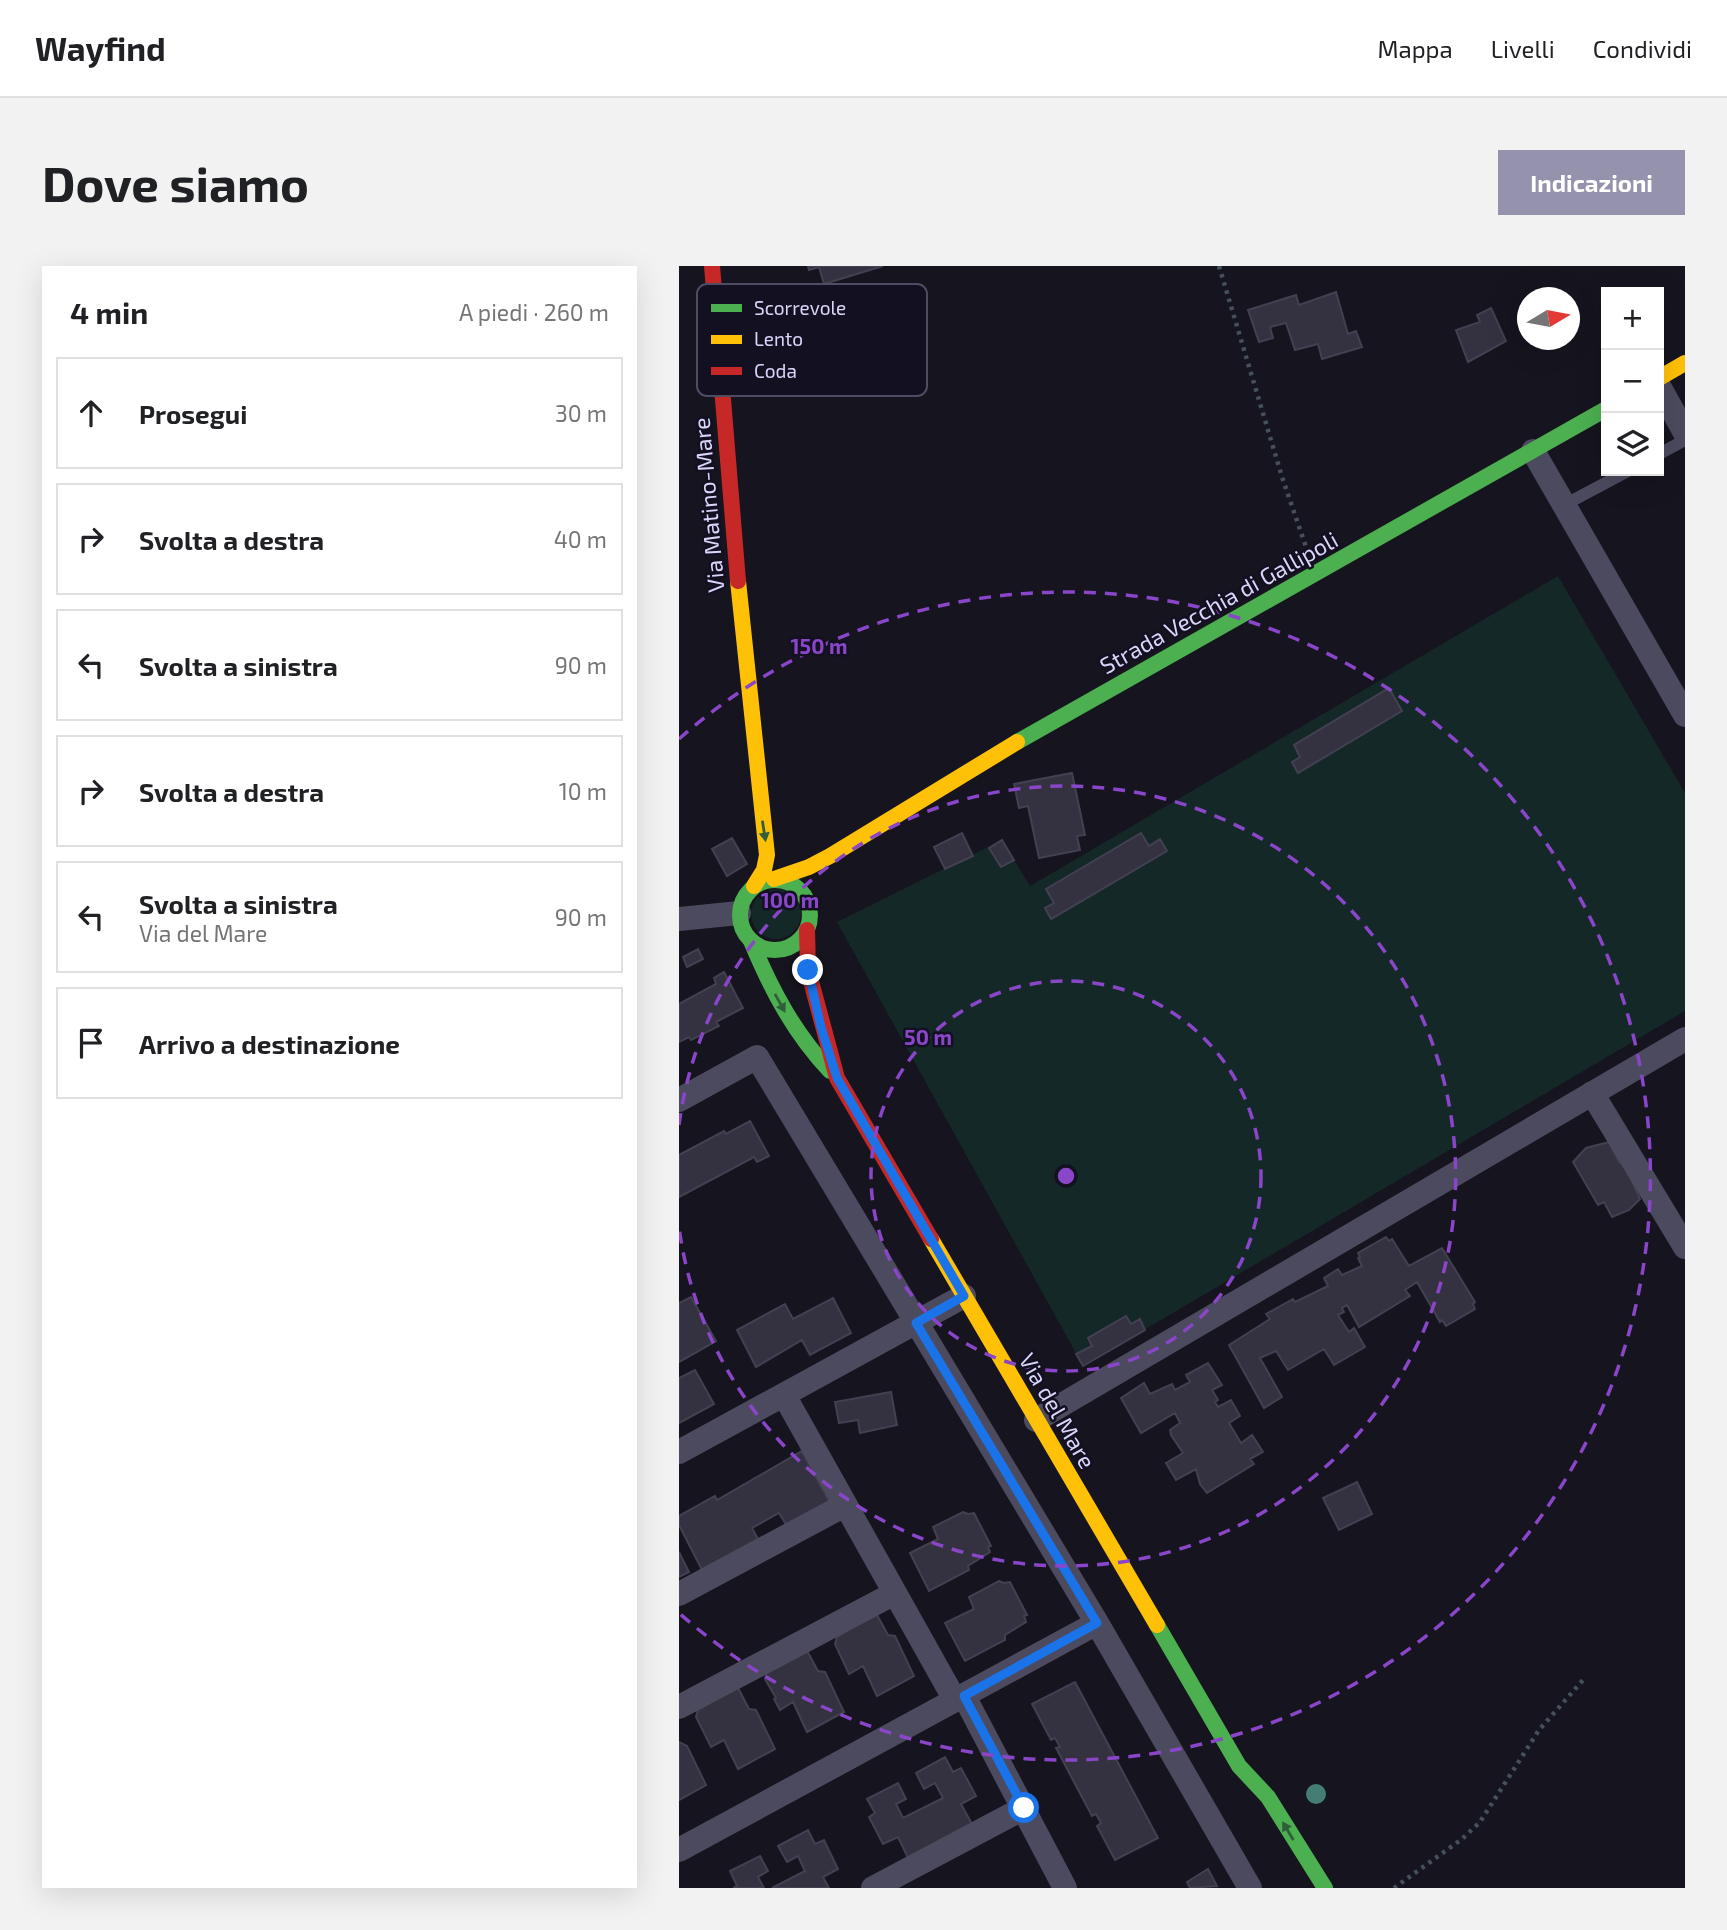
<!DOCTYPE html>
<html lang="it">
<head>
<meta charset="utf-8">
<style>
	body { margin:0; font-family:"Exo 2",sans-serif; background:#f2f2f2; color:#202124 }
	.controls { position:absolute; right:21px; top:21px; display:grid; overflow:hidden; border-radius:0px; box-shadow:0 7px 28px #0002 }
	.controls button { width:63px; height:63px; display:grid; place-items:center; padding:0; border:0; border-bottom:2px solid #e0e0e0; background:#fff; color:#202124; font:35px sans-serif }
	.compass { position:absolute; left:838px; top:21px; width:63px; height:63px; border-radius:50%; background:#fff; box-shadow:0 7px 28px #0002; rotate:80deg }
	.stop { position:absolute; width:21px; height:21px; margin:-16px; border:5px solid #1a73e8; border-radius:50%; background:#fff }
	.stop.end { background:#1a73e8; border-color:#fff; box-shadow:0 2px 7px #0008 }
	.list { margin:0; padding:0; list-style:none }
	h2 { display:flex; justify-content:space-between; align-items:center; height:91px; margin:0; padding:0 28px; font-size:30px }
	h2 small { font-size:23px; font-weight:400; color:#757577 }
	.list li { display:grid; grid-template-columns:46px 1fr auto; gap:21px; align-items:center; box-sizing:border-box; height:112px; margin:0 14px 14px; padding:0 14px; border:2px solid #e0e0e0; border-radius:0px }
	.list b { display:block; font-size:26px; white-space:nowrap }
	.list p { margin:0; font-size:23px; white-space:nowrap; color:#757577 }
	.list em { font-size:23px; font-style:normal; color:#757577 }
	.icon { flex:none; width:38px; height:38px; fill:none; stroke:currentColor; stroke-width:2; stroke-linecap:round; stroke-linejoin:round }
	.map { position:relative; flex:none; width:1006px; height:1622px; overflow:hidden; border-radius:0px }
	header { display:flex; align-items:center; gap:42px; box-sizing:border-box; height:98px; padding:0 35px; background:#fff; border-bottom:2px solid #e0e0e0 }
	header strong { font-size:33px }
	nav { display:flex; gap:38px; margin-inline-start:auto; font-size:24px }
	.intro { display:flex; align-items:center; justify-content:space-between; box-sizing:border-box; height:168px; padding:0 42px }
	h1 { margin:0; font-size:49px }
	.button { padding:18px 32px; border-radius:0px; background:#9592ad; color:#fff; font-size:24px; font-weight:700 }
	main { display:flex; gap:42px; padding:0 42px }
	aside { flex:1; background:#fff; border-radius:0px; box-shadow:0 7px 28px #0002 }
	.map>svg:first-child { display:block }
</style>
</head>
<body>
<header>
<strong>Wayfind</strong>
<nav><a>Mappa</a><a>Livelli</a><a>Condividi</a></nav>
</header>
<div class="intro"><h1>Dove siamo</h1><a class="button">Indicazioni</a></div>
<main>
<aside>
<h2>4 min<small>A piedi · 260 m</small></h2>
<ul class="list">
<li><svg class="icon" aria-label="ahead" viewBox="0 0 24 24"><path d="M12 20V5M6 11l6-6 6 6"/></svg><div><b>Prosegui</b></div><em>30 m</em></li>
<li><svg class="icon" aria-label="right" viewBox="0 0 24 24"><path d="M7 20v-9h11M14 6l5 5-5 5"/></svg><div><b>Svolta a destra</b></div><em>40 m</em></li>
<li><svg class="icon" aria-label="left" viewBox="0 0 24 24"><path d="M17 20v-9H6M10 6l-5 5 5 5"/></svg><div><b>Svolta a sinistra</b></div><em>90 m</em></li>
<li><svg class="icon" aria-label="right" viewBox="0 0 24 24"><path d="M7 20v-9h11M14 6l5 5-5 5"/></svg><div><b>Svolta a destra</b></div><em>10 m</em></li>
<li><svg class="icon" aria-label="left" viewBox="0 0 24 24"><path d="M17 20v-9H6M10 6l-5 5 5 5"/></svg><div><b>Svolta a sinistra</b><p>Via del Mare</p></div><em>90 m</em></li>
<li><svg class="icon" aria-label="arrive" viewBox="0 0 24 24"><path d="M6 21V4h12l-3 4 3 4H6"/></svg><div><b>Arrivo a destinazione</b></div></li>
</ul>
</aside>
<div class="map">
<svg width="1006" height="1622" viewBox="0 0 1006 1622">
	<rect width="100%" height="100%" fill="#16141e"/>
	<path fill="#142828" d="M879,310l127,217v218l-602,355 -246,-444 165,-82 28,46z
		M72 648a25 25 0 1 1 50 0a25 25 0 1 1-50 0Z"/>
	<path fill="#343240" stroke="#434051" stroke-width="2" d="M129,0h75l-59,18 -5,-17 -10,3z
		M657,26l12,42 8,-3 6,16 -40,12 -4,-15 -23,6 -9,-27 -16,4 3,11 -14,4 -11,-32 48,-15 3,10z
		M812,42l15,33 -38,21 -12,-32 24,-8 -3,-7z
		M710,422l13,23 -104,62 -6,-11 8,-5 -6,-12z
		M393,507l13,62 -8,1 3,14 -41,8 -11,-52 -9,2 -5,-24z
		M283,567l11,23 -28,13 -11,-22z
		M462,567l8,13 11,-7 7,12 -116,68 -6,-11 9,-5 -8,-14z
		M53,572l15,26 -20,12 -15,-27z
		M323,574l12,20 -13,7 -12,-19z
		M19,683l5,10 -16,8 -4,-10z
		M45,706l19,36 -27,14 3,4 -28,14 -2,-3 -10,5v-38l37,-20 -2,-6z
		M71,855l19,35 -12,6 -3,-5 -75,40v-42l45,-24 2,3z
		M930,876l10,20 6,3 15,34 -11,11 -17,7 -8,-15 -6,3 -25,-43 13,-14z
		M707,971l3,4 3,-2 17,27 33,-18 33,54 -2,2 2,5 -29,17 -4,-6 -2,2 -23,-40 -12,8 5,6 -51,31 -12,-22 -5,3 2,4 -6,3 11,17 5,-4 11,19 -31,18 -10,-16 -36,21 -12,-19 -16,7 22,39 -18,11 -35,-63 41,-26 -4,-5 27,-15 2,3 33,-16 -4,-8 14,-9 4,6 20,-9 -4,-8 2,-1 -2,-4z
		M12,1031l25,44 -37,21v-59z
		M154,1032l18,35 -41,22 -8,-15 -46,27 -19,-37 48,-26 8,15z
		M447,1050l5,8 9,-5 5,11 -62,36 -7,-12 16,-8 -4,-8z
		M529,1097l14,22 -10,5 6,10 -3,2 3,5 13,-7 9,16 -11,7 12,20 11,-8 11,17 -13,7 4,5 -47,29 -7,-9 -4,-15 -20,11 -10,-17 17,-10 -12,-18 -1,-5 10,-7 -5,-10 -34,20 -20,-35 23,-15 6,11 22,-10 3,6 15,-8 -4,-7z
		M16,1104l19,34 -35,19v-45z
		M212,1126l6,33 -37,8 -2,-13 -19,3 -4,-21z
		M123,1185l28,52 -43,23 -8,-13 -27,15 8,15 -57,29 -24,-47v-9l36,-20 2,4z
		M678,1216l15,32 -33,16 -16,-32z
		M284,1246l5,2 6,-1 17,33 -3,1 2,5 -22,14 1,4 -40,21 -19,-38 28,-14 -5,-12z
		M0,1286l10,20 -10,5z
		M320,1315l5,2 6,-1 17,33 -3,1 2,6 -21,13v5l-40,21 -20,-38 29,-14 -5,-12z
		M197,1347l12,22 7,1 19,40 -37,20 -14,-30 -14,8 -14,-30 2,-7z
		M127,1383l12,22 7,1 19,40 -37,20 -14,-30 -13,8 -6,-11 2,-1 -11,-19 2,-7z
		M396,1416l83,156 -43,22 -18,-34 4,-3 -5,-9 -4,2 -36,-68 4,-1 -5,-9 -4,2 -19,-36z
		M58,1420l12,23 7,1 19,39 -37,20 -14,-29 -13,7 -15,-30 2,-7z
		M0,1476l8,4 19,39 -27,15z
		M266,1491l8,15 8,-4 15,28 -15,8 11,20 -64,34 -10,-21 -15,7 -14,-27 6,-4 -8,-14 31,-16 8,16 -10,5 7,14 40,-20 -8,-15 -11,6 -8,-16z
		M129,1564l7,14 9,-4 14,29 -15,8 6,11h-57l33,-17 -7,-15 -11,6 -9,-16z
		M81,1590l8,15 -10,6 6,11h-31l4,-2 -7,-15z
		M529,1603l9,17 -27,2 -3,-6z"/>
	<g fill="none" stroke-linecap="round" stroke-linejoin="round">
		<path stroke="#46505b" stroke-width="4.5" stroke-dasharray="3.5 5" stroke-linecap="butt" d="M540,0l63,211 24,70
			M715,1622l68,-49 18,-17 59,-92 44,-50"/>
		<path stroke="#4c4a5e" stroke-width="12" d="M980,188l26,-14
			M885,239l64,-34"/>
		<path stroke="#4c4a5e" stroke-width="24" d="M980,120l26,47
			M854,185l152,264
			M0,653l60,-6
			M913,827l93,154
			M0,834l78,-43 340,566 153,265
			M105,1129l171,305
			M357,1154l649,-381
			M0,1186l285,-156
			M0,1328l166,-89
			M285,1430l101,192
			M0,1441l216,-114
			M0,1584l418,-227
			M194,1622l151,-80"/>
		<path stroke="#4caf50" stroke-width="16" d="M338,476l589,-333
			M61 649a35 35 0 1 1 70 0a35 35 0 1 1-70 0Z
			M72,675c20,48 43,92 79,130
			M478,1359l82,141 29,31 57,91"/>
		<path stroke="#ffc107" stroke-width="16" d="M980,112l26,-15
			M59,315l29,274 -3,15 -10,16
			M95,613l35,-12 21,-11 187,-114
			M252,973l226,386"/>
		<path stroke="#c62828" stroke-width="16" d="M33,0l26,315
			M128,664l1,40 29,108 94,161"/>
	</g>
	<circle fill="#447d72" cx="637" cy="1528" r="10"/>
	<defs><path id="oneway-solid" d="M-6-.8H1V-3.2L6.5 0L1 3.2V.8H-6Z" transform="scale(1.75)"/></defs>
	<g fill="#306039">
		<use href="#oneway-solid" transform="translate(85 565) rotate(81)"/>
		<use href="#oneway-solid" transform="translate(101 737) rotate(61)"/>
		<use href="#oneway-solid" transform="translate(609 1565) rotate(-121)"/>
	</g>
	<g fill="none" stroke-linecap="round" stroke-linejoin="round">
		<path stroke="#1a73e8" stroke-width="9" d="M129,704l13,57 16,51 127,218 -48,27 181,300 -133,73 60,112"/>
	</g>
	<g fill="none" stroke="#8946c8" stroke-width="3.5" stroke-dasharray="12 9">
		<circle cx="387" cy="910" r="195"/>
		<path d="M0 859A390 390 0 1 1 0 961"/>
		<path d="M0 473A584 584 0 1 1 0 1347"/>
	</g>
	<g text-anchor="middle" stroke-width="5" stroke-linejoin="round" paint-order="stroke">
		<g font-size="23" fill="#dad6fa" stroke="#131022">
			<text transform="translate(30 239) rotate(-95)" y="8">Via Matino-Mare</text>
			<text transform="translate(540 337) rotate(-29)" y="8">Strada Vecchia di Gallipoli</text>
			<text transform="translate(378 1145) rotate(60)" y="8">Via del Mare</text>
		</g>
	</g>
	<rect x="18" y="18" width="230" height="112" rx="10" fill="#131022" stroke="#4f4b63" stroke-width="2"/>
	<rect x="32" y="38" width="31" height="8" fill="#4caf50"/>
	<rect x="32" y="69" width="31" height="9" fill="#ffc107"/>
	<rect x="32" y="101" width="31" height="8" fill="#c62828"/>
	<g font-size="19" fill="#dad6fa">
		<text x="75" y="49">Scorrevole</text>
		<text x="75" y="80">Lento</text>
		<text x="75" y="112">Coda</text>
	</g>
	<circle cx="387" cy="910" r="10" fill="#8946c8" stroke="#131022" stroke-width="3.5"/>
	<g font-size="21" text-anchor="middle" font-weight="bold" fill="#8946c8" stroke="#131022" stroke-width="5" stroke-linejoin="round" paint-order="stroke">
		<text x="140" y="388">150 m</text>
		<text x="111" y="642">100 m</text>
		<text x="249" y="779">50 m</text>
	</g>
</svg>
<div class="controls">
<button>+</button>
<button>−</button>
<button><svg class="icon" aria-label="layers" viewBox="0 0 24 24"><path d="M12 4l9 5-9 5-9-5zM3 14l9 5 9-5"/></svg></button>
</div>
<svg class="compass" viewBox="-18 -18 36 36"><path d="M0-13l5 13h-10z" fill="#e53935"/><path d="M0 13l5-13h-10z" fill="#757577"/></svg>
<div class="stop" style="left:345px;top:1542px"></div>
<div class="stop end" style="left:129px;top:704px"></div>
</div>
</main>
</body>
</html>
